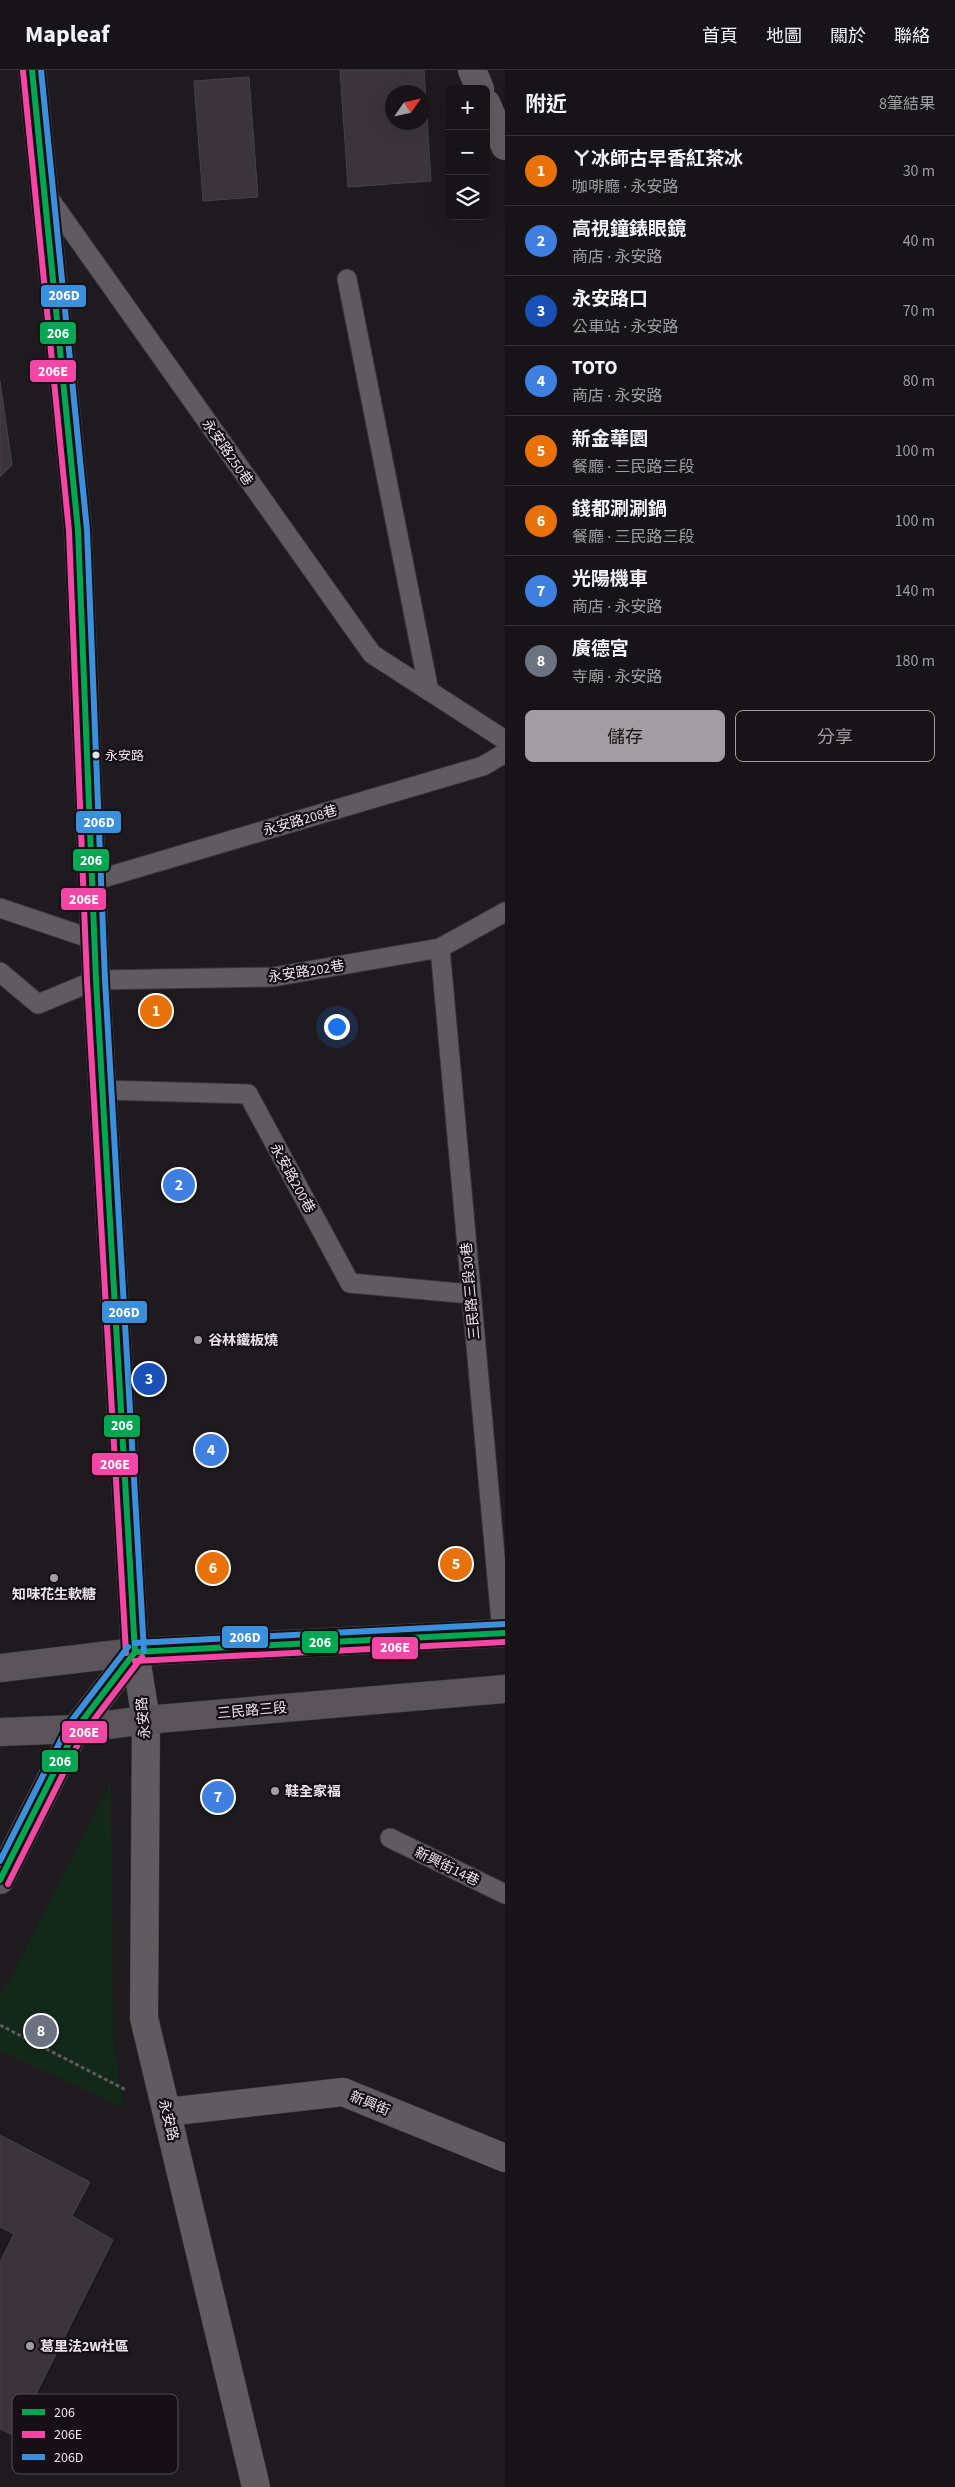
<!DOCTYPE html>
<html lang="zh-TW">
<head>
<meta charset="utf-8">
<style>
	body { margin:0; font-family:"Source Sans 3","Noto Sans TC",sans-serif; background:#1f1d1f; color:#f1f3f6 }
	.controls { position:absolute; right:15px; top:15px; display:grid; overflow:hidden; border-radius:8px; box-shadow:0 5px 20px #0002 }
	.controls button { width:45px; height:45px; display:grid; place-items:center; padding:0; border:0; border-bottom:1px solid #353335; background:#161416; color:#f1f3f6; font:25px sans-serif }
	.compass { position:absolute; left:385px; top:15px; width:45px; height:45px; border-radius:50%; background:#161416; box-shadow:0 5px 20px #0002; rotate:56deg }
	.you { position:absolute; left:336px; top:956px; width:18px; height:18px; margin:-12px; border:4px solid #fff; border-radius:50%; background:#1a73e8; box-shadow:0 0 0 8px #1a73e833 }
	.badge { display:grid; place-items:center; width:32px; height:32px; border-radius:50%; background:#a29da1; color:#fff; font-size:16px; font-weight:700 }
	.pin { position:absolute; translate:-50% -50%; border:2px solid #fff; box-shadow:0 1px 5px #0006 }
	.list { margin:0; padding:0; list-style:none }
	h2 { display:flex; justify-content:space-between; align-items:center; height:65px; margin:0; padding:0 20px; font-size:21px }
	h2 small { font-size:16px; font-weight:400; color:#9e9ea1 }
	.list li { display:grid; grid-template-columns:32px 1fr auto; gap:15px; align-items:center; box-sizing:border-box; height:70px; padding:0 20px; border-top:1px solid #353335 }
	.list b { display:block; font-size:19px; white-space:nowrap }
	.list p { margin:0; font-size:16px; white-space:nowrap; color:#9e9ea1 }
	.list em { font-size:16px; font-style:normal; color:#9e9ea1 }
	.actions { display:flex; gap:10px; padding:15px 20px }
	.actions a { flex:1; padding:11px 0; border:1px solid #a29da1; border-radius:8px; text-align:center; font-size:18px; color:#a29da1 }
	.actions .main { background:#a29da1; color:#111 }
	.icon { flex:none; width:28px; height:28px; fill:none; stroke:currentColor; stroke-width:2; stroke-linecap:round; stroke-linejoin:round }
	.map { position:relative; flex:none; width:505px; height:2417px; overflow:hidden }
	header { display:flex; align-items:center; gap:30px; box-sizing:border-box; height:70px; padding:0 25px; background:#161416; border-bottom:1px solid #353335 }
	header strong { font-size:24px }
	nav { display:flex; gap:28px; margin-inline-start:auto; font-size:18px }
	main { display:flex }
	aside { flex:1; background:#161416 }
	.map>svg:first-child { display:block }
</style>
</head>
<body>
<header>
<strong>Mapleaf</strong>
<nav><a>首頁</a><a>地圖</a><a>關於</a><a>聯絡</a></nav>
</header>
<main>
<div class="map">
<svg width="505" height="2417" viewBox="0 0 505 2417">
	<rect width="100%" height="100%" fill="#1e1a1e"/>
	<path fill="#122919" d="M111,1713l2,260 11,65 -124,-57v-54z"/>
	<path fill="#3c343b" stroke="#464245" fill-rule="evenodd" d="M340,0h84l7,111 -83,6zM392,22h30v30h-30z
		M249,7l9,120 -55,4 -9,-120z
		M0,311l12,84 -12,12z
		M0,2065l90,47 -18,34 41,24 -98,196 -15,-7v-167l14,-28 -14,-7z"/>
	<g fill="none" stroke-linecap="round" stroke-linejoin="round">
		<defs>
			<path id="service" d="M46,124l326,460 133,86
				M347,209l82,412
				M93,811l390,-115 22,-13
				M0,838l95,32
				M440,878l62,685
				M0,902l38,32 58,-24 177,-3 167,-29 65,-36
				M103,1020l145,4 102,189 120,11
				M390,1768l115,56"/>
			<path id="minor" d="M472,0l8,19
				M486,33l19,43
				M135,1582l11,68 -2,298 112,469
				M167,2042l176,-20 162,66"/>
			<path id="secondary" d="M0,1810l76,-151 59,-77 -39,-672 -18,-450 -46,-460"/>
			<path id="primary" d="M0,1598l135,-16 370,-19
				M0,1662l76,-3 70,-9 359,-31"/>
		</defs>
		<use href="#service" stroke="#393539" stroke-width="21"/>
		<use href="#minor" stroke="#393539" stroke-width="29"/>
		<use href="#secondary" stroke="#393539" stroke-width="29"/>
		<use href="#primary" stroke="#393539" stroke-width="29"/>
		<path stroke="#5e5b5d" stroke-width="3" stroke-dasharray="4 2.5" stroke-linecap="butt" d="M0,1955l126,65"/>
		<use href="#service" stroke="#5f5b5e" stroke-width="19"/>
		<use href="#minor" stroke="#5f5b5e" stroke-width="28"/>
		<use href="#secondary" stroke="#5e565c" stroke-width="28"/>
		<use href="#primary" stroke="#5a535a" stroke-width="28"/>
		<defs>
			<path id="bus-1" d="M32,0l46,460 18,450 39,672
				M135,1582l370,-19
				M0,1810l76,-151 59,-77"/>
			<path id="bus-2" d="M23,1l46,460 18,450 39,672
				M135,1591l370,-19
				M8,1814l75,-150 59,-77"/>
			<path id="bus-3" d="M41,0l46,460 18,450 39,671
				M135,1573l370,-19
				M0,1791l69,-137 59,-77"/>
		</defs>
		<use href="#bus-1" stroke="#170f16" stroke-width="10"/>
		<use href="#bus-2" stroke="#170f16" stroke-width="10"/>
		<use href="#bus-3" stroke="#170f16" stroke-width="10"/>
		<use href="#bus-1" stroke="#00a651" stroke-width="6"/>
		<use href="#bus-2" stroke="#f346a5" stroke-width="6"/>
		<use href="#bus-3" stroke="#3a90db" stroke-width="6"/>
	</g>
	<circle fill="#e9e3e8" stroke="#170f16" stroke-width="2" cx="96" cy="685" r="4.5"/>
	<g fill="#a29da1" stroke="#170f16" stroke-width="2">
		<circle cx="198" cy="1270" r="5"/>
		<circle cx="54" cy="1508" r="5"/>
		<circle cx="275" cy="1721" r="5"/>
		<circle cx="30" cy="2276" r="5"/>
	</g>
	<g text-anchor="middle" stroke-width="4.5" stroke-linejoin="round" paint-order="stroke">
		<g font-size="13" fill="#e9e3e8" stroke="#170f16" text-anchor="start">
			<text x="105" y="690">永安路</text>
		</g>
		<g font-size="14" fill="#e9e3e8" stroke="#170f16">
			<text transform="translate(228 382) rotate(55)" y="5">永安路250巷</text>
			<text transform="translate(300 750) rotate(-16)" y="5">永安路208巷</text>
			<text transform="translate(306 901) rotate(-9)" y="5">永安路202巷</text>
			<text transform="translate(293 1108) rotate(61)" y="5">永安路200巷</text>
			<text transform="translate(470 1221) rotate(-95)" y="5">三民路三段30巷</text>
			<text transform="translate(252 1640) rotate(-5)" y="5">三民路三段</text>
			<text transform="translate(143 1648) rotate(-95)" y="5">永安路</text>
			<text transform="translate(447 1796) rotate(26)" y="5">新興街14巷</text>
			<text transform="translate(370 2033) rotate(22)" y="5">新興街</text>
			<text transform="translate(169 2050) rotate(76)" y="5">永安路</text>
		</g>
		<g font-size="14" font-weight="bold" fill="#e9e3e8" stroke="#170f16" text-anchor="start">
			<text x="208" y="1275">谷林鐵板燒</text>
			<text x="54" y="1529" text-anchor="middle">知味花生軟糖</text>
			<text x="285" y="1726">鞋全家福</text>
			<text x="40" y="2281">葛里法2W社區</text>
		</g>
	</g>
	<rect x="12" y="2324" width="166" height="80" rx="8" fill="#170f16" stroke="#564f55" stroke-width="1"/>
	<rect x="22" y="2339" width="23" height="6" fill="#00a651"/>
	<rect x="22" y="2361" width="23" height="7" fill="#f346a5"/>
	<rect x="22" y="2384" width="23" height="6" fill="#3a90db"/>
	<g font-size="14" fill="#e9e3e8">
		<text x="54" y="2347">206</text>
		<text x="54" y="2369">206E</text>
		<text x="54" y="2392">206D</text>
	</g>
	<g stroke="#170f16" stroke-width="2">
		<rect x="40" y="214" width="47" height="24" rx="5" fill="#3a90db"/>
		<rect x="39" y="251" width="38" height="24" rx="5" fill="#00a651"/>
		<rect x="29" y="289" width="48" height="24" rx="5" fill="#f346a5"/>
		<rect x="75" y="740" width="47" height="24" rx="5" fill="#3a90db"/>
		<rect x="72" y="778" width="38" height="24" rx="5" fill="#00a651"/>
		<rect x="60" y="817" width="47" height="24" rx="5" fill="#f346a5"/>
		<rect x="101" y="1230" width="47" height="24" rx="5" fill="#3a90db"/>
		<rect x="103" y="1344" width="38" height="24" rx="5" fill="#00a651"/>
		<rect x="91" y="1382" width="48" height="24" rx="5" fill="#f346a5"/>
		<rect x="221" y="1555" width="48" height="24" rx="5" fill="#3a90db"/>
		<rect x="301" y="1560" width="38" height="24" rx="5" fill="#00a651"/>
		<rect x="371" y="1566" width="48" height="24" rx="5" fill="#f346a5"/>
		<rect x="61" y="1650" width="47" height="24" rx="5" fill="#f346a5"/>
		<rect x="41" y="1679" width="38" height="24" rx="5" fill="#00a651"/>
	</g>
	<g font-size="14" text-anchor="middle" font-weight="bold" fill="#fff">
		<text x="64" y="230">206D</text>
		<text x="58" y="268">206</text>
		<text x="53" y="306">206E</text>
		<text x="99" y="757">206D</text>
		<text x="91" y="795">206</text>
		<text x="84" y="834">206E</text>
		<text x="124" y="1247">206D</text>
		<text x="122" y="1360">206</text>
		<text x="115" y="1399">206E</text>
		<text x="245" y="1572">206D</text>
		<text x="320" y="1577">206</text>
		<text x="395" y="1582">206E</text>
		<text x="84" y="1667">206E</text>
		<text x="60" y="1696">206</text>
	</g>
</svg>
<div class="controls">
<button>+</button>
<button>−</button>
<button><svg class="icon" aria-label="layers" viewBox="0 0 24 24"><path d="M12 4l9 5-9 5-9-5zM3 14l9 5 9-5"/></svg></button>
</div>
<svg class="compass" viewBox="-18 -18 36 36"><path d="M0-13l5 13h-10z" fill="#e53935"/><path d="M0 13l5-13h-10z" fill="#9e9ea1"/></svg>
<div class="you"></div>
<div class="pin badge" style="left:156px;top:941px;background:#e8710a">1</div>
<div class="pin badge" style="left:179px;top:1115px;background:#3f7fe0">2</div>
<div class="pin badge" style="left:149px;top:1309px;background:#1a4fb4">3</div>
<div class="pin badge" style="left:211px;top:1380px;background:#3f7fe0">4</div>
<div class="pin badge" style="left:456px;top:1494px;background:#e8710a">5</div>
<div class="pin badge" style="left:213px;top:1498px;background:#e8710a">6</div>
<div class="pin badge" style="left:218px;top:1727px;background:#3f7fe0">7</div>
<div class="pin badge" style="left:41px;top:1961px;background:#6b7280">8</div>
</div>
<aside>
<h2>附近<small>8筆結果</small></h2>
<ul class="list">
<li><span class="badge" style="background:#e8710a">1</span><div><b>ㄚ冰師古早香紅茶冰</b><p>咖啡廳 · 永安路</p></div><em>30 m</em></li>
<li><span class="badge" style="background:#3f7fe0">2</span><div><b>高視鐘錶眼鏡</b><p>商店 · 永安路</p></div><em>40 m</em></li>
<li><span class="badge" style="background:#1a4fb4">3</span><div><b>永安路口</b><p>公車站 · 永安路</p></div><em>70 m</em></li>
<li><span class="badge" style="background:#3f7fe0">4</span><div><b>TOTO</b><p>商店 · 永安路</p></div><em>80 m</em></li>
<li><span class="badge" style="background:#e8710a">5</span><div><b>新金華園</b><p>餐廳 · 三民路三段</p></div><em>100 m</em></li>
<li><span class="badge" style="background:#e8710a">6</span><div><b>錢都涮涮鍋</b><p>餐廳 · 三民路三段</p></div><em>100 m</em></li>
<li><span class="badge" style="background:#3f7fe0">7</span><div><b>光陽機車</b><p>商店 · 永安路</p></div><em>140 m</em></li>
<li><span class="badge" style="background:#6b7280">8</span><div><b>廣德宮</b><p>寺廟 · 永安路</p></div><em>180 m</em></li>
</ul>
<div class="actions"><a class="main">儲存</a><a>分享</a></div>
</aside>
</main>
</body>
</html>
